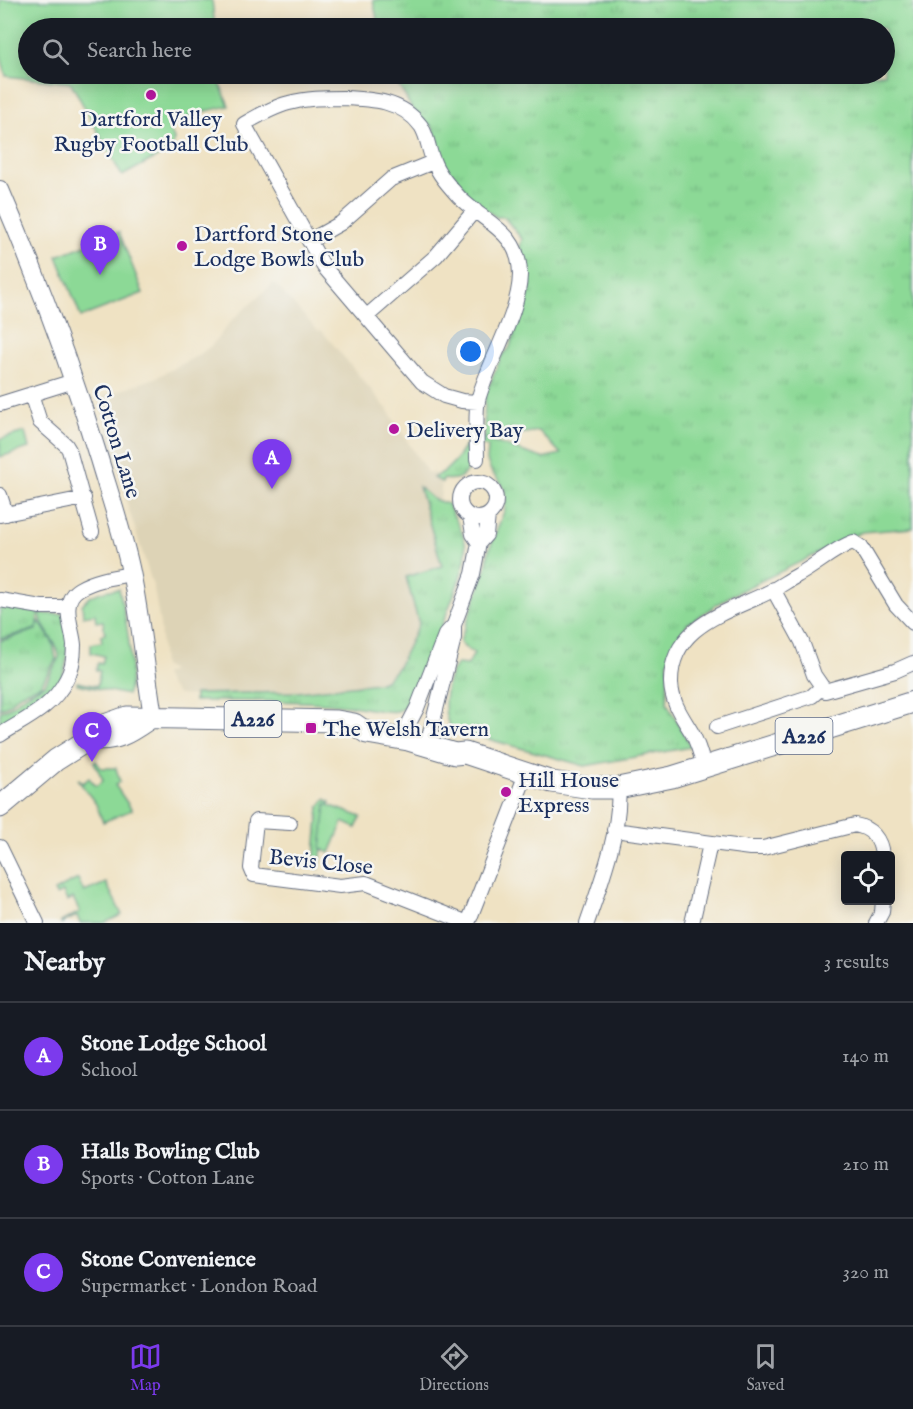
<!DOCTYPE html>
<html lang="en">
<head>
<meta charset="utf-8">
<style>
	body { margin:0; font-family:"IM FELL English",serif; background:#20242c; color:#f1f3f6 }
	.controls { position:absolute; right:18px; bottom:18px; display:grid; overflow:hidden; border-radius:6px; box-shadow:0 3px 15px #0003 }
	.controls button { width:54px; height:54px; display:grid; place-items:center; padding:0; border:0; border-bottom:2px solid #363941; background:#171b24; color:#f1f3f6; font:30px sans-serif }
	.you { position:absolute; left:471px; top:352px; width:21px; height:21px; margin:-15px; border:4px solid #fff; border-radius:50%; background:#1a73e8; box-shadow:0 0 0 9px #1a73e833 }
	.badge { display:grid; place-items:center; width:39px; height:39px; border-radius:50%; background:#7c3aed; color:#fff; font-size:20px; font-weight:700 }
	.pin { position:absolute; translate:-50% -50px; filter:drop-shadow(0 2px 3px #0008) }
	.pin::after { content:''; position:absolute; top:32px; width:21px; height:18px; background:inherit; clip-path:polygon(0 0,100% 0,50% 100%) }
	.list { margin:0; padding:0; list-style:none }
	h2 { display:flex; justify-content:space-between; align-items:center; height:78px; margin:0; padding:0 24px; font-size:26px }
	h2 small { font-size:20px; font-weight:400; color:#9ea1a6 }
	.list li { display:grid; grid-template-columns:39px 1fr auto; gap:18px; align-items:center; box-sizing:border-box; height:108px; padding:0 24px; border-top:2px solid #363941 }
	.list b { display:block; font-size:22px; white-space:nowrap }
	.list p { margin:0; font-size:20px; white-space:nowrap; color:#9ea1a6 }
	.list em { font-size:20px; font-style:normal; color:#9ea1a6 }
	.icon { flex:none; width:33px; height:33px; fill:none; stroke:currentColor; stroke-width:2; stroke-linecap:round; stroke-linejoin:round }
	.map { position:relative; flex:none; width:913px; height:923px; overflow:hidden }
	.search { position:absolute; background:#171b24; box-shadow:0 3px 15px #0003; left:18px; right:18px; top:18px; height:66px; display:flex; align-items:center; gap:15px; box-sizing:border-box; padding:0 21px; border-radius:33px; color:#9ea1a6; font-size:22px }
	.sheet { height:402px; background:#171b24 }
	nav { display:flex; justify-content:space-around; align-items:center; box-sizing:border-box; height:84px; border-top:2px solid #363941; background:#171b24; font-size:16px; color:#9ea1a6 }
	nav a { display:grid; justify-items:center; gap:3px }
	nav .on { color:#7c3aed }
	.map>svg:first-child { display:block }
</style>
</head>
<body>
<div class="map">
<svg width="913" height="923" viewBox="0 0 913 923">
	<defs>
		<pattern id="grass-tufts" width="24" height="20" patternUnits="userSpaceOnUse" patternTransform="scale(1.5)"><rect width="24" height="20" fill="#8cd996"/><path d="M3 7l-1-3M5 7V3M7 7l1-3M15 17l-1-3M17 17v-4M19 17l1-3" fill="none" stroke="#78bb84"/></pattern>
	</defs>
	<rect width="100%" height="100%" fill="#f6f6f2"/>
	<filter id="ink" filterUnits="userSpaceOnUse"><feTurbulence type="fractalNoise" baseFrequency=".0167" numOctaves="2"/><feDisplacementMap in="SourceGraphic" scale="12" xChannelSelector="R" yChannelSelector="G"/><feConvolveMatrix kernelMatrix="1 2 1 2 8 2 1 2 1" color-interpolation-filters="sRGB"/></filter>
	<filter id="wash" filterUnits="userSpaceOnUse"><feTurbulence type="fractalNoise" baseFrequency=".008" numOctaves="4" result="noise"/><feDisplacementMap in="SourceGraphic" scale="24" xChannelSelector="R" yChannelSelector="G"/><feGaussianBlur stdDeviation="1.35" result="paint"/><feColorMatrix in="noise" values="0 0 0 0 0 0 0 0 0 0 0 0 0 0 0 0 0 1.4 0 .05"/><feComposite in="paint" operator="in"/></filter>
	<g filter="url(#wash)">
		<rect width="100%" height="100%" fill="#efe2c3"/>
		<path fill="#ddd3b6" d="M274,283l43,47 5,1 65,78 40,63 10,2 5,6 -2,21 -15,-8 19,81 -46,93 -11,12 -9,4 -74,9 -110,4 -16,-1 -9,-10 -5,-10 8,-4 -9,-5 -3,-42 -6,-35 -25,-79 -30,-112 56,-20 44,-23 13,-10 19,-24z"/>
		<path fill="url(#grass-tufts)" stroke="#54847a" stroke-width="1.5" fill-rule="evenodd" d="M373,0h540v528l-51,4 -132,64 -43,28 -19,37 -1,42 24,44 -106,19 -133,-37c-12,-13 -7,-52 5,-65l11,1 6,-12 -10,-6 -4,-6 26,-72 3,-19 16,-41 1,-15 -5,-11 -9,-10 -5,-12 1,-14 -9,-3 -11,1c1,20 2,38 -25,34l-1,3 -9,-4 12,-7 11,-11 14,-22h14l1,-43 17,-40 7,-6 7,-20 -3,-8 3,-6 8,-3 7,-27c-10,-10 -14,-33 -9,-46l-18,-22h-8l-30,-22v-5l-12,-14h-5l-14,-28 4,-6 -8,-17c-14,-3 -19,-16 -25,-27 -4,-9 -11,-17 -17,-24h495v-46h-505zM539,431l22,23 -19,4 -57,-19z
			M419,487l14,12 15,5c6,16 17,27 18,46 0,6 -1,12 -3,18 -5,19 -51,136 -63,142 -10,5 -42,-4 -55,-5 -50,-5 -100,-4 -151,-4v-7l104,-2 80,-9 9,-4 11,-12 21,-43 -13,-47 36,-11z
			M0,603l39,7 -3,19 -36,10z
			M40,614h24c13,72 -11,79 -64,116v-18l10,-5 12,-10 23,-13 14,-27c-2,-18 -17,-25 -19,-43z
			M39,621l14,22 3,16 -15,26 -21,9 -12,11 -8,4v-68l36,-11z
			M325,799l5,3v3h-2l-9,64 -5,-2 5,-60z"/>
		<path fill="#8cd996" stroke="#54847a" stroke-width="1.5" d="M0,0h212l3,28h-187v46h191v7l10,25c-24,5 -41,8 -60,22l5,11 -2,10 -50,27 -51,-93 -65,-7 -6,-24z
			M119,232l24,61 -62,24 -24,-61z
			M25,432l4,16 -29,9v-18z
			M119,589c6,24 18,84 8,106l-50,-11v-2l20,4 3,-15 -4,-1 2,-7 4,1 2,-8 -13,-3v-9l11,-2 -1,-7 4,-1 -2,-13 -7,1 -1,-8 -12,2 -1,-11c7,-11 24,-15 37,-16z
			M96,761l5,7h15l4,14 -5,3 17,25 -29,12 -7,-18 -18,-24 1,-1 4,4 6,-5 7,8 7,-6 -9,-18z
			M326,804l35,13 -5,11 -13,-6 -13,31 -9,-4z
			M78,879l6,13 22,-9 16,32 -18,8h-24l-3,-7 -16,7v-1l19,-10 -7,-14 -6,3 -4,-9 -7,3 -2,-4z"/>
	</g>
	<g filter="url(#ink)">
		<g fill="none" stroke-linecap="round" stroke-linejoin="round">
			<defs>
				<path id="minor" d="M309,241l32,-18 50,-44 42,-17
					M367,316l69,-60 39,-46
					M31,394l9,28 26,23 3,5 23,82
					M0,404l74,-23
					M477,459c0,-13 -2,-48 1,-59 11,-40 41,-85 42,-125 0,-44 -36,-52 -61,-78 -10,-11 -21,-23 -26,-37 -5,-12 -5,-23 -12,-34 -19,-26 -49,-27 -78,-28 -19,0 -36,0 -54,5 -16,4 -31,13 -45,21l80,143 98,115 22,14 18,5 16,1
					M460 500a18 18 0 1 1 36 0a18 18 0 1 1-36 0Z
					M0,495l6,19
					M0,515l84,-17
					M470,516l3,18 6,9
					M773,589l29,53 12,33 11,16 70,-20 18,-8
					M0,600l41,7h27
					M717,727l95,-31 9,-8
					M0,735c25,-16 52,-27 66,-55 6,-10 8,-23 8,-35 -1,-17 -15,-44 5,-56 15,-9 35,-12 52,-15
					M408,740l-1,-13 10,-19 28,-73 9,-10 19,-51 6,-31 7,-8 2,-20
					M427,745l27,-107v-13
					M704,767c-3,-12 -6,-23 -12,-34 -10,-17 -20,-29 -21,-50 -1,-59 59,-71 100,-92 9,-5 18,-11 27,-16 19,-10 35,-26 55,-33l8,5 35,58 17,18
					M290,823l-34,-2 -5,47 3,7 86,11 26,-3 102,40
					M614,830l136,18h13l92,-23c16,3 26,14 27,31
					M0,847l37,76
					M468,923l58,-149
					M587,923c13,-38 35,-96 31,-135
					M692,923l18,-79
					M876,923l6,-11 1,-12"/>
				<path id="secondary" d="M0,190c38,88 71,177 99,269 11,37 24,75 32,113 10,48 14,96 22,144"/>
				<path id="primary" d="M91,738c27,4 40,-7 62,-22
					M0,807l56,-47 35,-22 11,-12 25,-9 210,4 17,3 13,9 41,7 47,14 10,-1 87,29 40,6h26l54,-11 241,-75"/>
			</defs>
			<use href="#minor" stroke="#656e81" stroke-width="16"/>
			<use href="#secondary" stroke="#656e81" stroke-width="20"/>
			<use href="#primary" stroke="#656e81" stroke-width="23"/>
			<use href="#minor" stroke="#fff" stroke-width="14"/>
			<use href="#secondary" stroke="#fff" stroke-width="18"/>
			<use href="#primary" stroke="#fff" stroke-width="21"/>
		</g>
	</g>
	<g fill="#b5179e" stroke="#f6f6f2" stroke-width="2">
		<circle cx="151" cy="95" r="6"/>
		<circle cx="182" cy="246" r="6"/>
		<circle cx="394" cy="429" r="6"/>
		<rect x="305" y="722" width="12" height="12" rx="3"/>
		<circle cx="506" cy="792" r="6"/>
	</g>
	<g text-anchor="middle" stroke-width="5" stroke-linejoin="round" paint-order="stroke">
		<g fill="#f6f6f2" stroke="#5d6b8a" stroke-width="1.5">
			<rect x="224.5" y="701" width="57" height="36" rx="4.5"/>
			<rect x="775.5" y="718" width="57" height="36" rx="4.5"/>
		</g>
		<g font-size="21" font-weight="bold" fill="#1b2f5e">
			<text x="253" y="726">A226</text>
			<text x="804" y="743">A226</text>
		</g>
		<g font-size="22" fill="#1b2f5e" stroke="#f6f6f2" text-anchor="start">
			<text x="151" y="126" text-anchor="middle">Dartford Valley<tspan x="151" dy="25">Rugby Football Club</tspan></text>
			<text x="194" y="241">Dartford Stone<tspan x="194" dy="25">Lodge Bowls Club</tspan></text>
			<text x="406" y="437">Delivery Bay</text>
			<text x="323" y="736">The Welsh Tavern</text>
			<text x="518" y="787">Hill House<tspan x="518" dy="25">Express</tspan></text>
		</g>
		<g font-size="22" fill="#1b2f5e" stroke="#f6f6f2">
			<text transform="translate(118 441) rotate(73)" y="8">Cotton Lane</text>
			<text transform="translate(321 861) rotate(6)" y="8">Bevis Close</text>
		</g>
	</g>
</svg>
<div class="controls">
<button><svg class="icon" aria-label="locate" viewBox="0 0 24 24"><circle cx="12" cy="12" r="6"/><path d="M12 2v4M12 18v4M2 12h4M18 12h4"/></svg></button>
</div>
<div class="you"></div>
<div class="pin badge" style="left:272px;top:489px">A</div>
<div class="pin badge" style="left:100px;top:275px">B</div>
<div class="pin badge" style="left:92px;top:762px">C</div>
<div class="search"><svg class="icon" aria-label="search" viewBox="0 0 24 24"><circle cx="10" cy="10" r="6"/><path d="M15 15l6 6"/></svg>Search here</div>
</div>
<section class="sheet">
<h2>Nearby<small>3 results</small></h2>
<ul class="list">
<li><span class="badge">A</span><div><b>Stone Lodge School</b><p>School</p></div><em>140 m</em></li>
<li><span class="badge">B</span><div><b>Halls Bowling Club</b><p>Sports · Cotton Lane</p></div><em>210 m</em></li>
<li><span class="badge">C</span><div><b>Stone Convenience</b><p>Supermarket · London Road</p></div><em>320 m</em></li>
</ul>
</section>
<nav>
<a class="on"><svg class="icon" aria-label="map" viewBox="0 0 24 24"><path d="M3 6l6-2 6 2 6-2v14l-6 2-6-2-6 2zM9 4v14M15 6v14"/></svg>Map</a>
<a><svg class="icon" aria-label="directions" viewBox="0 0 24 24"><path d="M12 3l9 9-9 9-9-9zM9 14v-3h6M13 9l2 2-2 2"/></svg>Directions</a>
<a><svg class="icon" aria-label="saved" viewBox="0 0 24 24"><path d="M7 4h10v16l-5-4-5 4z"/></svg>Saved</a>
</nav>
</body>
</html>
